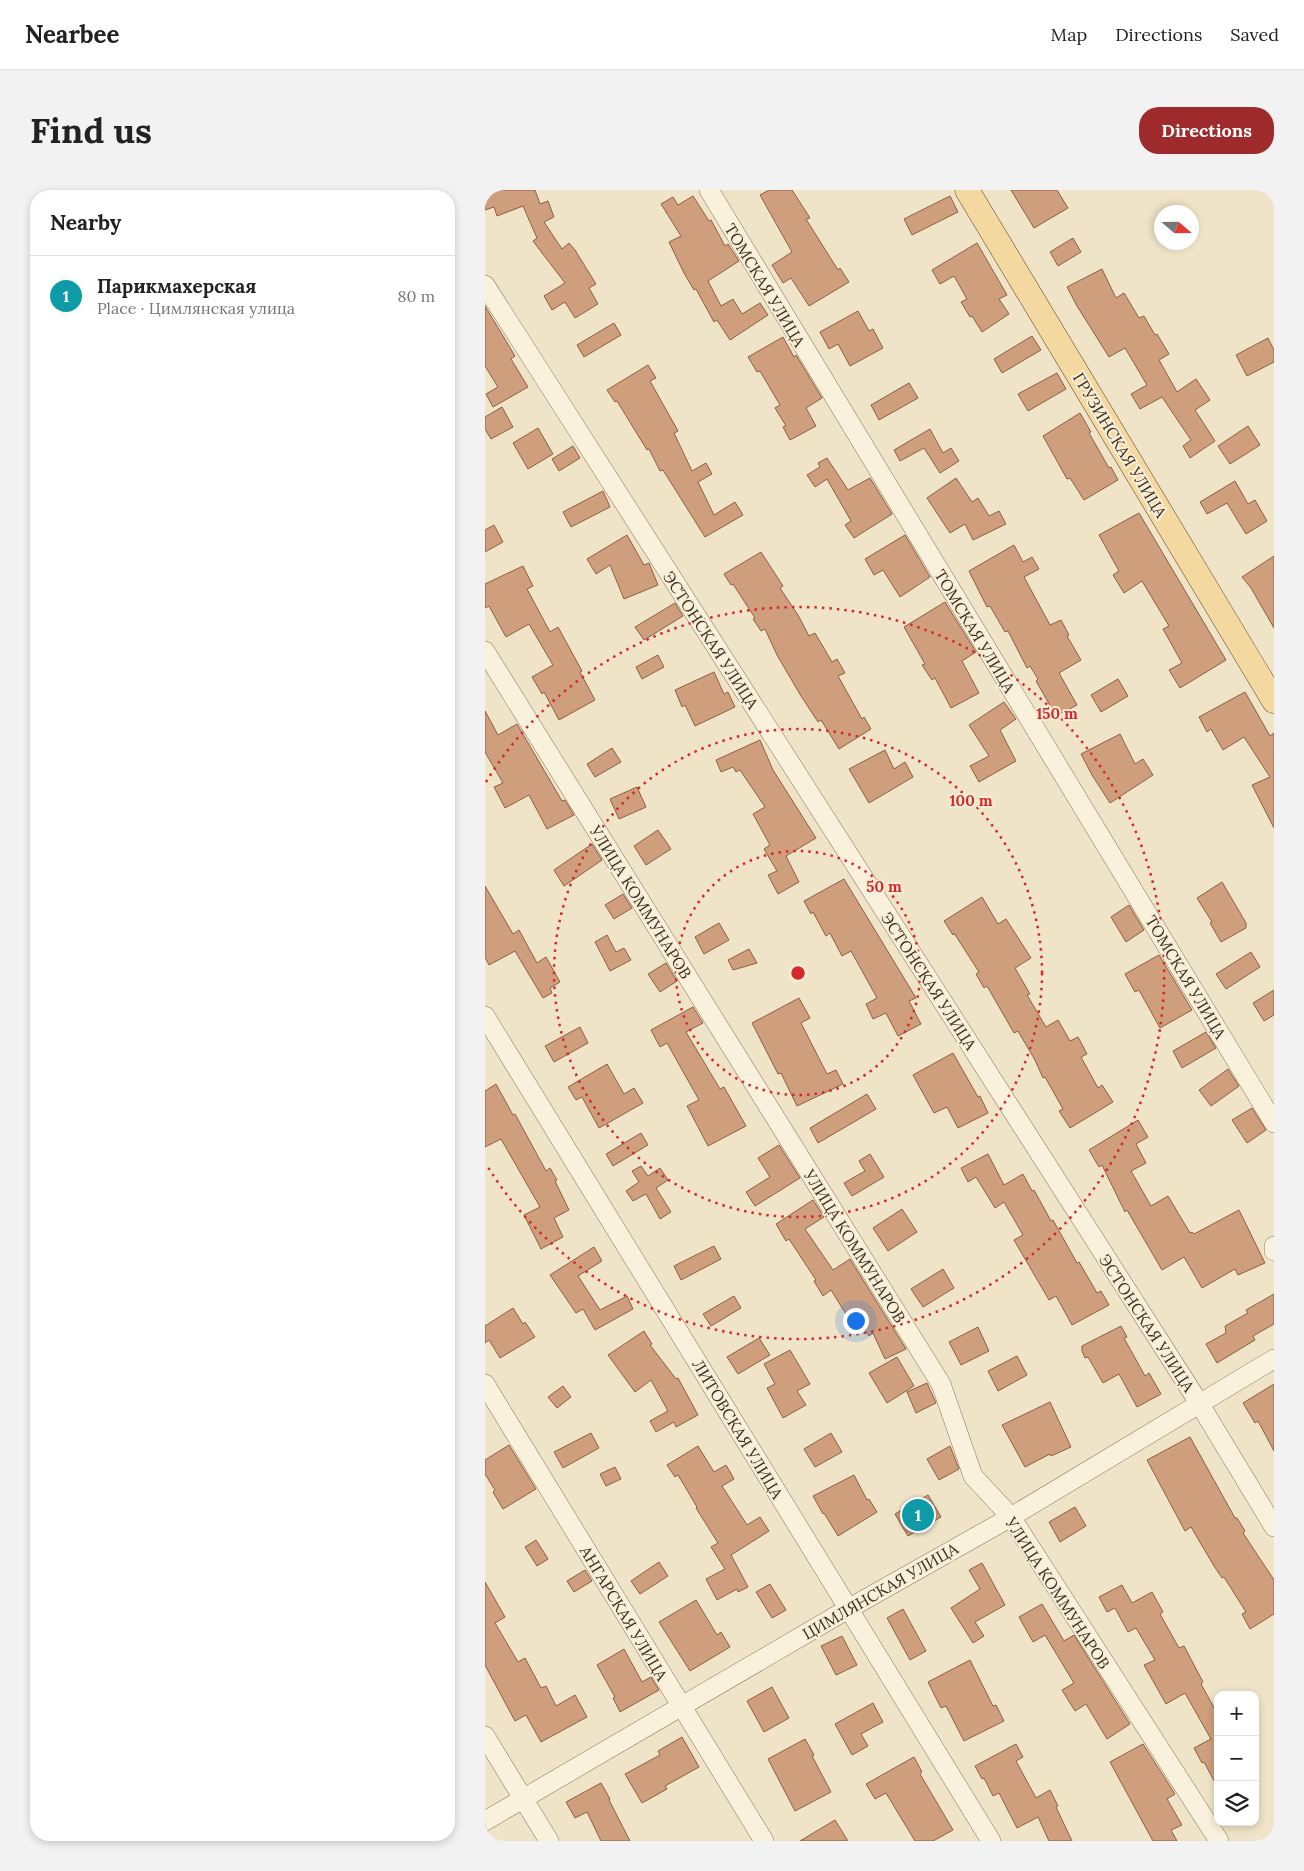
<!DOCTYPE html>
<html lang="en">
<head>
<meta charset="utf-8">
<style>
	body { margin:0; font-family:Lora,serif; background:#f2f2f2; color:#222 }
	.controls { position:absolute; right:15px; bottom:15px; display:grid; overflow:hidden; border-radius:10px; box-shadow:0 2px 8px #0003 }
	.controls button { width:45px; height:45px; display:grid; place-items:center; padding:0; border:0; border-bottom:1px solid #e0e0e0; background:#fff; color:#222; font:25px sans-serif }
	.compass { position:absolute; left:669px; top:15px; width:45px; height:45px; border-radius:50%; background:#fff; box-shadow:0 2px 8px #0003; rotate:110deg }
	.you { position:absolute; left:370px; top:1130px; width:18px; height:18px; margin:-12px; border:4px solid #fff; border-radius:50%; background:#1a73e8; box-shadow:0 0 0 8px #1a73e833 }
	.badge { display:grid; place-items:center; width:32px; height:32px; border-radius:50%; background:#9e2a2b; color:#fff; font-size:16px; font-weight:700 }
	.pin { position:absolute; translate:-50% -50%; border:2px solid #fff; box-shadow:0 1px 5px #0006 }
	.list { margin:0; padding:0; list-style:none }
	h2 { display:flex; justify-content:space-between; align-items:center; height:65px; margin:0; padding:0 20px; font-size:21px }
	h2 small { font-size:16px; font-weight:400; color:#767676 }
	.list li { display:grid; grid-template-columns:32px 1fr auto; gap:15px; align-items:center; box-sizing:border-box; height:80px; padding:0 20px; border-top:1px solid #e0e0e0 }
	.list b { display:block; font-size:19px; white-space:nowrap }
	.list p { margin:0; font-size:16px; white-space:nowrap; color:#767676 }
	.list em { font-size:16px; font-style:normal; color:#767676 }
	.icon { flex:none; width:28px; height:28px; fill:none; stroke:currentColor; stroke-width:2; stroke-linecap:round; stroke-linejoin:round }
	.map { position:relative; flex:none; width:789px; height:1651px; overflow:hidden; border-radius:20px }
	header { display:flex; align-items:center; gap:30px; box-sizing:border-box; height:70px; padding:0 25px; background:#fff; border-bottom:1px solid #e0e0e0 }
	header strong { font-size:24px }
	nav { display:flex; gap:28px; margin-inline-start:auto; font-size:18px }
	.intro { display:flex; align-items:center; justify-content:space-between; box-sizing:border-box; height:120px; padding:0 30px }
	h1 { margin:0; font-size:35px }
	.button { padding:12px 22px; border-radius:20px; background:#9e2a2b; color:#fff; font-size:18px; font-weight:700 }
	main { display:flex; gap:30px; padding:0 30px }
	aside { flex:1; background:#fff; border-radius:20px; box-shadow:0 2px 8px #0003 }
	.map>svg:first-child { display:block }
</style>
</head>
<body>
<header>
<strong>Nearbee</strong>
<nav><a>Map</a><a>Directions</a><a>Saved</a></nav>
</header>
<div class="intro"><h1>Find us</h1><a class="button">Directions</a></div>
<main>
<aside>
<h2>Nearby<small></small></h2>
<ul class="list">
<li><span class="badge" style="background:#0f9aa8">1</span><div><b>Парикмахерская</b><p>Place · Цимлянская улица</p></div><em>80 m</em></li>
</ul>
</aside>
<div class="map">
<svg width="789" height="1651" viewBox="0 0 789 1651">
	<rect width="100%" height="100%" fill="#f0e4c8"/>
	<path fill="#cf9f7d" stroke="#8d5f41" d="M0,0h50l5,14 8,-3 6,16 -10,5 18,27 7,-6 6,7 21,34 -7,4 9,16 -23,14 -10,-16 -13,8 -8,-14 21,-13 -32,-42 4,-3 -14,-32 -26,10 -3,-9 -9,3z
		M284,0h23l18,28 -4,1 32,51 2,-2 9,14 -40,24 -18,-28 -8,5 -11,-18 20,-13 -32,-57z
		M526,0h46l11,18 -34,20z
		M208,6l16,25 2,-1 14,26 3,-2 11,17 -31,20 13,25 12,-7 9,15 18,-11 8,12 -38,25 -13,-20 -3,2 -18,-33 -2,1 -10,-17 -15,-31 12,-6 -20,-32 12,-7 5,8z
		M465,6l8,16 -46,23 -8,-16z
		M588,48l8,14 -23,14 -8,-14z
		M492,53l30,52 -8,4 10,15 -27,18 -10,-16 -2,1 -9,-15 6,-3 -13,-23 -14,8 -8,-14z
		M617,79l14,29 8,-5 15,25 5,-2 11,19 2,-1 12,20 -10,6 18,32 19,-13 14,21 -15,10 20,31 -25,17 -7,-12 8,-6 -29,-43 -22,12 -9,-15 16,-9 -22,-37 -16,9 -32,-51 -10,-19z
		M0,116l30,50 -4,3 17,28 -35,20 -7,-13 12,-7 -13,-21z
		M373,121l11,20 4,-2 10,19 -33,18 -12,-22 -9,5 -9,-17z
		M129,133l7,12 -37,22 -7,-12z
		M547,146l9,14 -39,23 -8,-14z
		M298,147l11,20 2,-2 26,43 -16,10 10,18 -26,14 -7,-13 3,-1 -11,-18 5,-3 -20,-34 -3,1 -9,-15z
		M783,148l6,12v12l-27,14 -11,-21z
		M163,175l8,13 -6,3 28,50 -4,2 18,38 14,-8 6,11 -14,8 16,33 21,-13 8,13 -38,22 -42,-67 -3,1 -11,-22 -2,1 -30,-49 -2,1 -8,-12z
		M572,183l9,16 -38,22 -10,-17z
		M424,193l9,15 -39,22 -8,-15z
		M17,217l11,20 -22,12 -6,-10v-12z
		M595,223l11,19 -2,1 20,35 2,-1 7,13 -34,20 -14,-22 -3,1 -24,-43z
		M763,236l12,19 -30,19 -12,-18z
		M53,238l15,26 -25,15 -15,-26z
		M445,239l13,24 8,-5 8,13 -19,12 -16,-25 -24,13 -6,-11z
		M88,256l7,12 -21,13 -7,-12z
		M342,268l21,32 22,-12 22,36 -38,24 -9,-13 6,-4 -24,-42 -12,8 -8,-12 13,-8 -2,-4z
		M471,288l16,24 6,-4 11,18 10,-5 7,13 -33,16 -8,-16 -15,9 -23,-35z
		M750,291l13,23 7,-4 12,21 -21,13 -19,-31 -20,11 -7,-12z
		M118,301l7,16 -39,20 -8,-15z
		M654,323l87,147 -46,28 -11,-18 13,-7 -19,-34 6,-3 -27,-45 -18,12 -11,-18 6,-4 -20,-36z
		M9,335l9,17 -18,10v-22z
		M142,345l17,30 5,-2 9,22 -34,14 -14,-34 -14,9 -9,-15z
		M420,345l25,42 -30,20 -17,-27 -9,5 -9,-16z
		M529,355l9,17 9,-5 7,12 -15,8 26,48 11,-5 8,15 -2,1 14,24 -22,13 18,32 -21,11 -20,-35 2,-2 -8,-13 -3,2 -19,-37 -3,1 -15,-26 -3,1 -18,-36z
		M276,362l22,34 -3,2 18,27 11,21 6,-3 17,29 5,-3 8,14 -7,3 24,43 2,-2 7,12 -32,20 -18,-29 -3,2 -17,-26 -24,-41 -12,-26 -4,2 -8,-12 2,-1 -22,-34 -2,1 -7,-11z
		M789,366v72l-23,-40 -9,-11z
		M38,376l10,20 -6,3 23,43 8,-5 24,44 -2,1 15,28 -36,20 -15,-28 -2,2 -10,-17 21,-12 -24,-41 -23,13 -17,-31 -4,2v-24z
		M460,412l31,50 -14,9 17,32 -28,15 -16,-30 -3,2 -10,-15 3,-1 -21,-37z
		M190,413l8,13 -39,24 -9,-13z
		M173,465l6,12 -22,12 -6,-12z
		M229,482l10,22 4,-2 7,15 -40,19 -10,-21 -3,2 -7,-17z
		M633,489l10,17 -27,16 -10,-17z
		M760,502l25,44 4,-3v95l-22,-43 18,-8 -26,-40 -21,13 -12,-21 -4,3 -8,-15z
		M519,512l12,17 -16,11 16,31 -37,21 -9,-16 19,-10 -20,-31z
		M0,521l13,24 19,-11 45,77 3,-1 9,15 -27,14 -18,-34 -24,13 -11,-21 9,-4 -18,-31z
		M635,544l15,30 8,-5 10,16 -43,28 -18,-28 -11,-21z
		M275,550l13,30 43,68 -30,18 13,26 -21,12 -10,-19 9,-4 -13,-22 6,-4 -17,-31 12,-7 -25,-37 -4,2 -3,-5 -12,5 -5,-12z
		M127,558l9,14 -26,15 -8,-13z
		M400,560l9,19 11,-7 8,15 -44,26 -20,-34z
		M152,597l9,20 -27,12 -9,-20z
		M173,640l13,19 -25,16 -12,-19z
		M107,654l10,16 -38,26 -10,-16z
		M359,689l72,119 -7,3 12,23 -23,12 -12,-23 -13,6 -7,-15 11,-6 -26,-47 -9,5 -12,-23 -4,3 -13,-24 -2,2 -7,-13z
		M737,692l24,41v5l-25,14 -11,-19 2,-1 -15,-24z
		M0,696l28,48 6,-4 18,33 9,-6 14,25 -10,6 2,5 -9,5 -28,-47 -26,14 -4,-8z
		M138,704l9,14 -18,11 -9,-14z
		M497,707l16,27 8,-5 25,39 -16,10 15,26 -3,1 19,32 12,-7 12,21 8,-4 9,17 -6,3 17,31 4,-3 11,17 -43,26 -11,-17 4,-2 -18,-32 -2,1 -8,-18 -17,-29 -4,2 -27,-47 -3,2 -8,-14 3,-2 -25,-39 -1,2 -9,-14z
		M644,715l15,25 -18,12 -15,-25z
		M234,733l10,17 -25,14 -9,-17z
		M122,745l9,17 8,-4 7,12 -21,11 -15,-29z
		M264,759l8,14 -24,7 -5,-10z
		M766,762l9,15 -34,22 -10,-15z
		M674,765l33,55 -32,18 -21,-38 -4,2 -10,-18z
		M181,773l11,18 -17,11 -12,-18z
		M789,800v25l-10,6 -11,-18z
		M314,808l11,20 -9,5 26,51 9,-4 7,14 -46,22 -16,-33 -3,1 -26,-51z
		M208,817l10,16 -17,9 34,57 4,-2 22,39 -38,20 -21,-40 12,-6 -32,-57 -7,4 -9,-17z
		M95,837l8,16 -34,19 -9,-16z
		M721,842l10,16 -34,20 -9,-17z
		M468,863l25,44 2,-1 8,17 -30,15 -11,-21 -13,6 -21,-38z
		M122,874l17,30 10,-6 9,15 -44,25 -17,-31 -6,3 -8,-13z
		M743,879l11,17 -28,20 -12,-16z
		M11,894l17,31 2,-1 31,57 4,-3 7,12 -2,1 14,29 -15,8 9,19 -22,12 -17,-34 16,-8 -39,-68 -16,8v-56z
		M382,904l9,15 -58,34 -8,-15z
		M767,918l14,22 -19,13 -15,-23z
		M653,930l10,17 -12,7 10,19 -15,8 20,35 17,-10 22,37 2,-1 2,2 45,-24 26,53 -27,12 -3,-6 -33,19 -18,-31 -22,13 -35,-60 -2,2 -23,-47 -3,2 -10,-17z
		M156,943l7,12 -35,21 -7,-12z
		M294,955l21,33 -45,28 -9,-14 24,-15 -12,-19z
		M385,964l14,23 -32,19 -8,-13 21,-12 -6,-10z
		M503,964l16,31 19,-11 9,17 2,-1 17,31 2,-1 24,43 2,-1 18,31 4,-2 8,14 -37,20 -16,-29 -7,4 -35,-60 9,-5 -19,-33 -9,6 -19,-31 -8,5 -7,-14z
		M156,976l7,10 12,-8 8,12 -12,8 15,24 -11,7 -14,-25 -13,7 -7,-10 13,-9 -7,-11z
		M328,1010l11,17 -19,12 28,41 17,-11 56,90 -21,10 -12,-26 -4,3 -17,-26 -6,4 -15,-24 -8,6 -9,-15 2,-1 -27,-41 -3,2 -10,-17z
		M417,1019l15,23 -29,19 -15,-23z
		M229,1056l7,13 -40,21 -7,-14z
		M109,1057l8,14 -24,15 22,34 27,-14 6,13 -38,21 -12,-21 -7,4 -26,-38z
		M458,1079l11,19 -31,19 -12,-18z
		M789,1104v30l-21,12 2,4 -38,23 -11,-19 20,-11 -1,-7 23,-13 -2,-3z
		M249,1106l7,12 -30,18 -8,-12z
		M28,1118l10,16 2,-2 10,15 -35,21 -11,-18 -4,3v-17z
		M636,1136l6,11 -3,1 21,38 4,-3 12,21 -24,13 -18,-33 -16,9 -15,-26 -3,1 -3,-7v-5z
		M493,1137l11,24 -28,14 -12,-23z
		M159,1141l8,13 -2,1 26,34 2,-1 20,37 -22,12 -2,-5 -18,10 -6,-11 18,-10 -17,-31 -16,12 -27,-37z
		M274,1148l11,17 -32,19 -11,-17z
		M305,1160l20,34 -13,7 9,14 -23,13 -16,-30 8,-4 -11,-20z
		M532,1166l10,19 -29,16 -10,-20z
		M412,1167l17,29 -27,17 -18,-30z
		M442,1193l9,20 -20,10 -9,-21z
		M789,1194v67l-16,-30 -3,2 -12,-20z
		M78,1196l8,11 -14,11 -9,-11z
		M565,1212l21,45 -20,9 -1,-2 -25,13 -23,-42z
		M106,1243l8,15 -36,20 -9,-16z
		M346,1243l11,19 -27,15 -11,-18z
		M705,1247l45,81h2l8,13 -2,2 31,47v34l-24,15 -8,-15 4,-2 -22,-35 -2,1 -8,-12 -23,-39 -6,4 -38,-71z
		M24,1255l27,44 -33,20 -10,-17 2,-2 -10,-16v-14z
		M213,1256l16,26 12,-7 8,14 -12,7 25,39 13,-8 9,14 -38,24 17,32 -10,5 -1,-3 -20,11 -11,-21 19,-10 -14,-22 7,-4 -22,-35 1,-1 -19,-32 -3,2 -8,-12z
		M465,1256l9,23 -20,11 -12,-21z
		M130,1277l6,12 -15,7 -6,-12z
		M369,1285l13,25 2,-1 8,13 -39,24 -14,-23 -1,1 -10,-18z
		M443,1305l13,22 -33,19 -13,-22z
		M590,1317l11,19 -26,16 -11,-20z
		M51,1350l12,19 -11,7 -12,-19z
		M174,1372l9,14 -28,18 -9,-13z
		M497,1373l23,42 -30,17 9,14 -11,7 -22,-35 29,-19 -11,-19z
		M100,1380l7,11 -18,11 -7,-11z
		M0,1392l20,35 -10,6 23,39 7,-4 16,30 5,-2 10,20 19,-11 12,22 -46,25 -15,-27 -11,6 -30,-56z
		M285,1394l16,26 -14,8 -16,-26z
		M637,1395l10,18 20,-11 11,20 -3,2 19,34 5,-2 19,36 -2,2 17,31v73l-14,-26 -2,1 -8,-15 17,-9 -26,-46 -19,11 -22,-39 11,-5 -19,-32 -8,4 -13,-24 -8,4 -8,-15z
		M211,1410l21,35 4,-3 9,15 -40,24 -31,-49z
		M557,1414l22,37 10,-6 56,89 -23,15 -21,-35 -11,7 -13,-21 12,-7 -29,-48 -12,7 -14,-25z
		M418,1419l23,42 -16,9 -23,-42z
		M357,1446l15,29 -21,10 -15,-29z
		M139,1459l18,33 9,-5 8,13 -39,22 -7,-14 2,-1 -18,-32z
		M485,1470l23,46 3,-1 8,16 -40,20 -18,-35 -5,2 -13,-26z
		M287,1497l17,31 -25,14 -17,-31z
		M388,1513l10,19 -22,12 7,12 -16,9 -17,-31z
		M197,1547l17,30 -34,19 2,3 -25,14 -17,-29 35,-19 -2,-4z
		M320,1549l9,16 -2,1 19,36 -36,19 -27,-52z
		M531,1554l7,13 -7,4 20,37 14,-8 8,16 -2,1 16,34h-23l-11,-24 -21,11 -18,-35 -6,3 -9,-18 -2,1 -7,-13z
		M658,1554l32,50 -8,5 15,26 -11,5 6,11h-24l-43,-79z
		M429,1567l8,15 -2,2 33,56 -20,11h-18l-29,-48 -11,6 -9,-15z
		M116,1593l9,16 -1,1 21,41h-29l-14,-29 -12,6 -9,-16z
		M350,1630l13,21h-48z"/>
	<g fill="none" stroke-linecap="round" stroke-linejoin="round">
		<defs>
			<path id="minor" d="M224,0l565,933
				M0,95l714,1118 75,124
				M0,461l456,733 32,92 38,41 208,324
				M0,826l506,825
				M789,1056v5
				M0,1194l279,457
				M0,1546l64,105
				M0,1631l363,-212 163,-92 263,-158"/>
			<path id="major" d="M482,0l307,511"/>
		</defs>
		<use href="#minor" stroke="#8d765c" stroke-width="20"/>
		<use href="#major" stroke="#5b4430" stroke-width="25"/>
		<use href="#minor" stroke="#faf1dc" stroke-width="19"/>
		<use href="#major" stroke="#f3d9a0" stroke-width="24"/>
	</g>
	<g fill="none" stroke="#d62828" stroke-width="2.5" stroke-dasharray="2.5 5">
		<circle cx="313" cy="783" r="122"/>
		<circle cx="313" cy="783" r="244"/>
		<path d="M1 592A366 366 0 1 1 1 974"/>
	</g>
	<g text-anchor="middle" stroke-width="4" stroke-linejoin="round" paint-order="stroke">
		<g font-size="16" fill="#3d2e20" stroke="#f7eed8">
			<text transform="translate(280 95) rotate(59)" y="6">ТОМСКАЯ УЛИЦА</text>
			<text transform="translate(635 255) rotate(59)" y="6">ГРУЗИНСКАЯ УЛИЦА</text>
			<text transform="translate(490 441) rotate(59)" y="6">ТОМСКАЯ УЛИЦА</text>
			<text transform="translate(226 450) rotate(57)" y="6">ЭСТОНСКАЯ УЛИЦА</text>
			<text transform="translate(156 712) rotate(58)" y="6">УЛИЦА КОММУНАРОВ</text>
			<text transform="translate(701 787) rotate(59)" y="6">ТОМСКАЯ УЛИЦА</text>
			<text transform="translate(444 791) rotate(57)" y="6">ЭСТОНСКАЯ УЛИЦА</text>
			<text transform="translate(370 1056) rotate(58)" y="6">УЛИЦА КОММУНАРОВ</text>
			<text transform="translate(662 1133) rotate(57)" y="6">ЭСТОНСКАЯ УЛИЦА</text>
			<text transform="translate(253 1239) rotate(59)" y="6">ЛИТОВСКАЯ УЛИЦА</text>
			<text transform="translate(395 1401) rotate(-30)" y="6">ЦИМЛЯНСКАЯ УЛИЦА</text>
			<text transform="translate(573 1403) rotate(57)" y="6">УЛИЦА КОММУНАРОВ</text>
			<text transform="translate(139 1423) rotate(59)" y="6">АНГАРСКАЯ УЛИЦА</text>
		</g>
	</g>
	<circle cx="313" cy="783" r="8" fill="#d62828" stroke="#f7eed8" stroke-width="2.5"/>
	<g font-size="15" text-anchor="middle" font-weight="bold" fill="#d62828" stroke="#f7eed8" stroke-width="4" stroke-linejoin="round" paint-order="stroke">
		<text x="572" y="529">150 m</text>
		<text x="486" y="616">100 m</text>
		<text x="399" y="702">50 m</text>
	</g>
</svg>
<div class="controls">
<button>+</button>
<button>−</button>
<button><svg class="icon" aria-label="layers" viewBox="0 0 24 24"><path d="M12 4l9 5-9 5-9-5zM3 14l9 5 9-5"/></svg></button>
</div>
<svg class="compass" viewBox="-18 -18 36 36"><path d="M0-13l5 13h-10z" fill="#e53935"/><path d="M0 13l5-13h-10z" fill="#767676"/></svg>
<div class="you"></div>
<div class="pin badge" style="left:433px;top:1325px;background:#0f9aa8">1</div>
</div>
</main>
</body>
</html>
